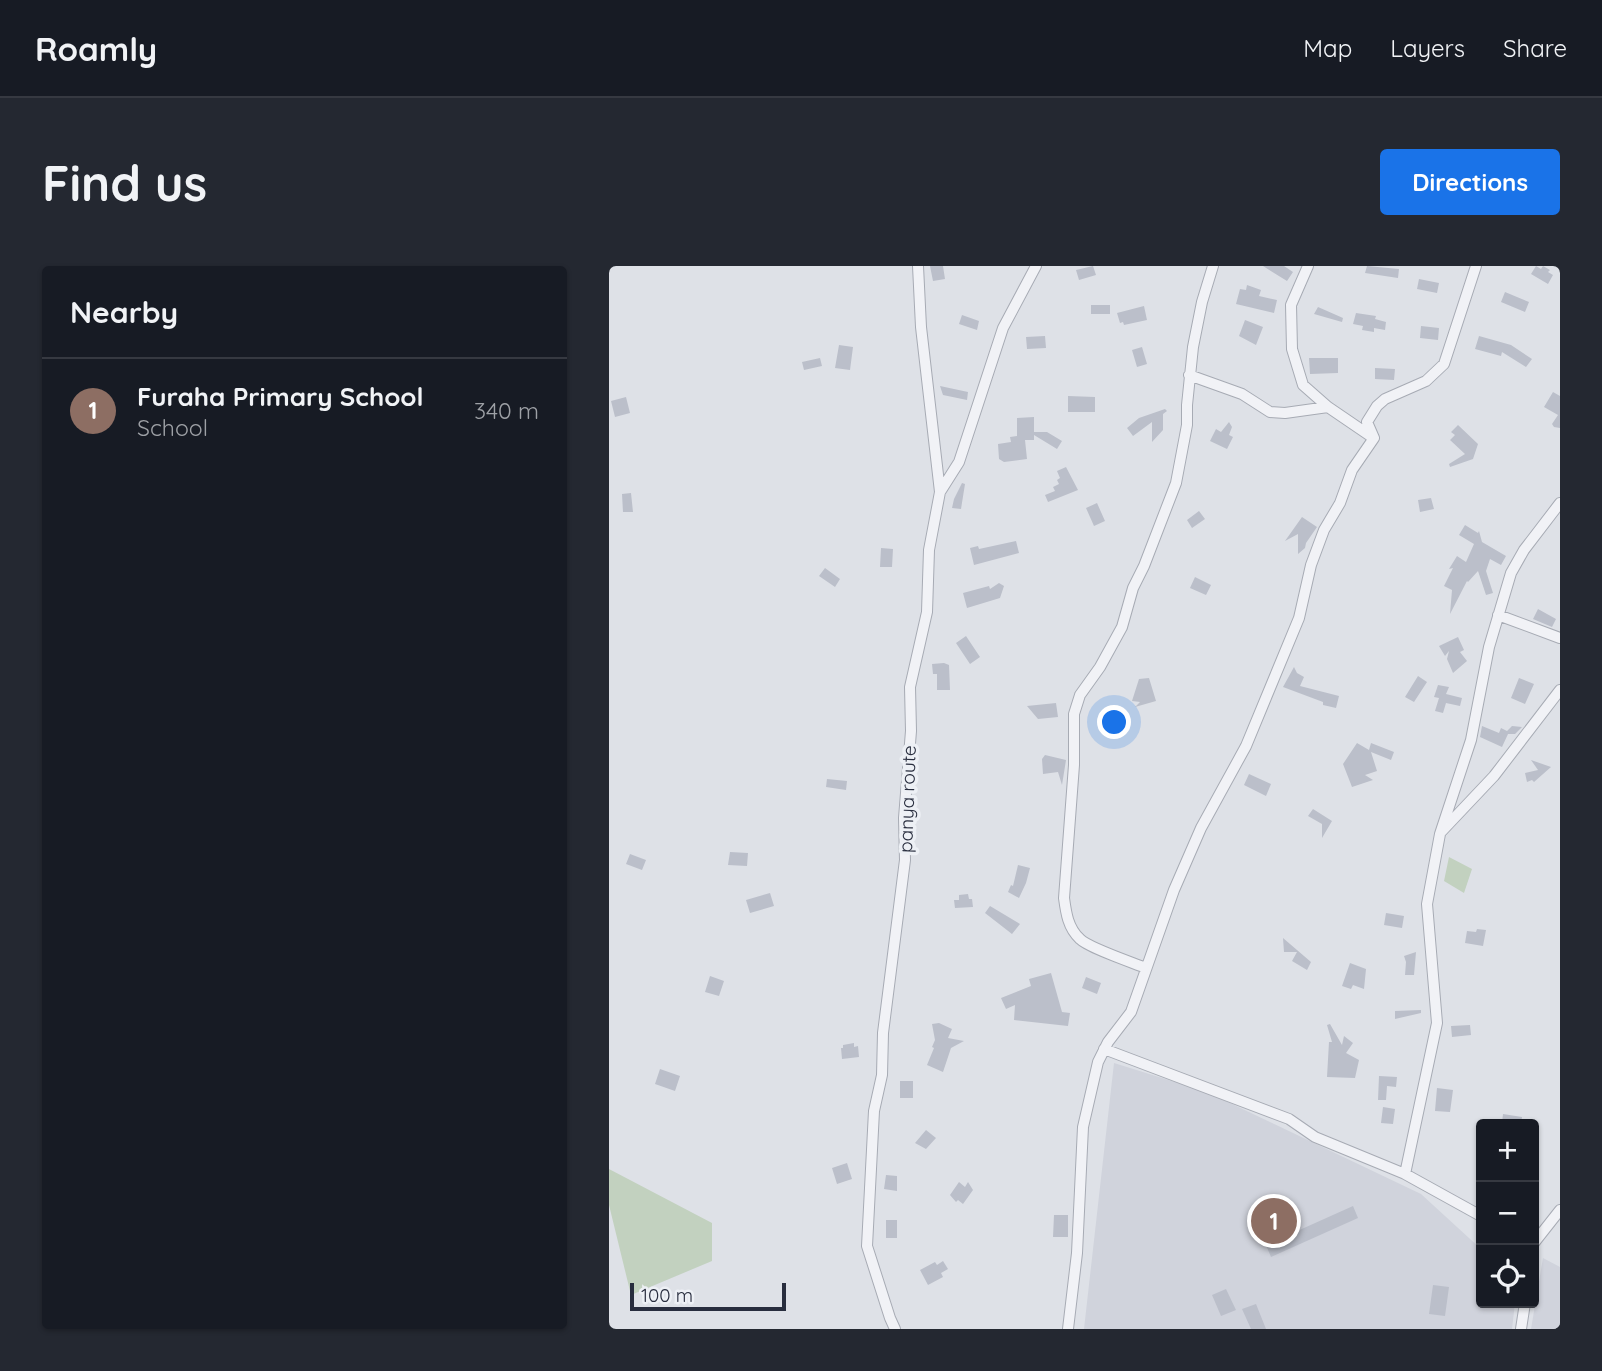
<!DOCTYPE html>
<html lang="en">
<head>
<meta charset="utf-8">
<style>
	body { margin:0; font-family:Quicksand,sans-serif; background:#242831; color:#f1f3f6 }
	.controls { position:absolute; right:21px; bottom:21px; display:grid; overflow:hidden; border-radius:7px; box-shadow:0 2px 5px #0004 }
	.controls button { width:63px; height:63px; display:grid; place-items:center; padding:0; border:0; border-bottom:2px solid #363941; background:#171b24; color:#f1f3f6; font:35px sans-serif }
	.scale { position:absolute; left:21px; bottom:18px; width:156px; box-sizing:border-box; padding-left:7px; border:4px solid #282d3e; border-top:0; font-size:19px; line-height:24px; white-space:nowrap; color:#282d3e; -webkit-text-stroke:5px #edf0f5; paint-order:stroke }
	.you { position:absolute; left:506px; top:457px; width:24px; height:24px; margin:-18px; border:5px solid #fff; border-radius:50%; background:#1a73e8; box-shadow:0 0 0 10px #1a73e833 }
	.badge { display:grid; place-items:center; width:46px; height:46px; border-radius:50%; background:#1a73e8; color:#fff; font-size:23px; font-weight:700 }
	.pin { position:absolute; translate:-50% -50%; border:4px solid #fff; box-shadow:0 2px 7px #0006 }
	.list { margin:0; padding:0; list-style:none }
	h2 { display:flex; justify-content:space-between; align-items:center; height:91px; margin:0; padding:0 28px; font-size:30px }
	h2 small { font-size:23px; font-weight:400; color:#9ea1a6 }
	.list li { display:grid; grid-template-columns:46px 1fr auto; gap:21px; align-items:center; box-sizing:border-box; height:105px; padding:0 28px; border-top:2px solid #363941 }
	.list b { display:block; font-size:26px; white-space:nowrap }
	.list p { margin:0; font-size:23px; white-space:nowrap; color:#9ea1a6 }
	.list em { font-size:23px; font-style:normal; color:#9ea1a6 }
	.icon { flex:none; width:38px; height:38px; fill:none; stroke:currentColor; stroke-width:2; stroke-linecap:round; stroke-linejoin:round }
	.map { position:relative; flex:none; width:951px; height:1063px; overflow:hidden; border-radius:7px }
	header { display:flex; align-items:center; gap:42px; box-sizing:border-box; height:98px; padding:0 35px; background:#171b24; border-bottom:2px solid #363941 }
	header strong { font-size:33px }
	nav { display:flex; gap:38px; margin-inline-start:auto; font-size:24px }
	.intro { display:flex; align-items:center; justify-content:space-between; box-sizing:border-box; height:168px; padding:0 42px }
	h1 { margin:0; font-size:49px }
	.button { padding:18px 32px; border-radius:7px; background:#1a73e8; color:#fff; font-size:24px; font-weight:700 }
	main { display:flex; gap:42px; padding:0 42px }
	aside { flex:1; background:#171b24; border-radius:7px; box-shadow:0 2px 5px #0004 }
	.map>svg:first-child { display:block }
</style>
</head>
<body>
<header>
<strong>Roamly</strong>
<nav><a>Map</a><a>Layers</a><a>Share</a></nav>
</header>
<div class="intro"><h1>Find us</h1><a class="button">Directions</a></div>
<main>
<aside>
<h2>Nearby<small></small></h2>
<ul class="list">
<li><span class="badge" style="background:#8d6e63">1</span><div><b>Furaha Primary School</b><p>School</p></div><em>340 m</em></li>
</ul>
</aside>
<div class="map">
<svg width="951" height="1063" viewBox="0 0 951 1063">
	<rect width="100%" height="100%" fill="#dee1e7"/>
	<path fill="#d0d3dc" d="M505,797l93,29 214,102 60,55v54h34l-3,26h-428z
		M934,992l17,9v62h-29z"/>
	<path fill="#c2d1bf" d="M840,591l23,12 -8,24 -20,-12z
		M0,903l103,54v38l-81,34 -22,-90z"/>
	<path fill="#bbbfca" d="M321,0h13l2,13 -12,2z
		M484,0l3,9 -17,5 -3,-10z
		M654,0h21l9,6 -6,9z
		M758,0l32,3 -1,9 -33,-5z
		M927,0l5,3 2,-3 7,4 -2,2 5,3 -5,9 -17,-10z
		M810,13l20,4 -2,10 -20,-4z
		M638,19l14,5 -2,6 18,4 -3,13 -38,-9 4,-15 6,1z
		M896,26l24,10 -4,10 -24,-10z
		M482,39h19v9h-19z
		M535,40l3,14 -23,5 -1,-3 -3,1 -3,-10z
		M709,41l25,11 -1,4 -28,-8z
		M747,47l20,3 -1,3 11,3 -1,8 -11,-2v4l-12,-2 1,-4 -10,-2z
		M353,49l17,6 -2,9 -18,-6z
		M636,54l18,7 -7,18 -17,-9z
		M812,60l18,2 -1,12 -18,-2z
		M436,70l1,12 -19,1 -1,-12z
		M870,70l32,9 21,14 -6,8 -24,-15 -1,4 -26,-7z
		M230,79l14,2 -3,23 -15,-2z
		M533,81l5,17 -10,3 -5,-17z
		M211,92l2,8 -18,4 -2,-8z
		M700,92h29v15l-28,1z
		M766,102l20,1 -1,11 -19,-1z
		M331,120l28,6 -1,8 -24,-5z
		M944,126l7,4v32l-6,-1 -2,-3 6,-9 -14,-8z
		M459,130l27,1v15h-27z
		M17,131l4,16 -15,4 -4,-16z
		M556,143l2,2 -4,3v16l-11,12v-20l-19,14 -6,-8 12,-10z
		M425,151v15h13l15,9 -5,8 -23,-14v5h-9l2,19 -23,3 -5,-3 -1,-15 13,-2 -1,-5 7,-1v-18z
		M620,156l3,5 -3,8 4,2 -6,12 -17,-8 6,-12 5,3z
		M849,159l20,19 -5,15 -23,8 -1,-3 16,-10 -15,-14 5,-5 -4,-3z
		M457,201l12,23 -30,12 -3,-7 10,-4 -2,-4 6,-3 -2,-4 3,-2 -3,-7z
		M353,217l3,1 -4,25 -9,-1 2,-9z
		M22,227l2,19h-10l-1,-18z
		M822,232l3,11 -14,3 -2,-12z
		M488,237l8,18 -11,5 -8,-18z
		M590,245l6,8 -13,9 -5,-8z
		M693,251l15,10 -11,16 -1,5 -7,6v-20l-13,7z
		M856,259l13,8 1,-2 3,11 24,14 -5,9 -11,-6 -4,12 7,22 -7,2 -8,-24 -10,11 -1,-1 -17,33 2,-24 -8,-4 9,-18 -4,1 8,-13 9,6 8,-18 -15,-9z
		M407,275l3,12 -45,12 -4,-17 8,-2 1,3z
		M272,282l12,1 -1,18h-12z
		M216,302l15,11 -5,8 -16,-11z
		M586,311l16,8 -5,10 -16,-7z
		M390,317l5,3 -4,12 -33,10 -4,-15 26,-7 1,3z
		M929,343l18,10 -4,8 -19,-8z
		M357,370l14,21 -10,7 -14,-21z
		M849,371l6,13 -4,2 7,9 -14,12 -6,-14 2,-8 -4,5 -6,-10z
		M335,397l5,2 1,25h-13v-16h-4l-1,-10z
		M685,401l3,6 7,4 -4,9 39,10 -3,12 -13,-3v-3l-40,-15z
		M809,410l9,6 -13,20 -9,-5z
		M540,412l7,23 -21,6 5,-5 -8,-1 7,-22z
		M910,412l15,6 -9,20 -14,-6z
		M829,419l11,2 -3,7 16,4 -2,8 -14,-3 -3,10 -8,-2 4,-13 -5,-1z
		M447,437l2,14 -20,2 -11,-13z
		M873,460l17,7 2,-5 6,3 5,-5 10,1 -7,7h-7l-6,13 -22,-10z
		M748,477l12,7 2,-7 23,9 -3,8 -20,-8 6,19 -12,4 8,5 -21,7 -9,-23z
		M436,489l21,5 -4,25 -4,-13 -15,2 -1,-15z
		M922,494l20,7 -17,15 -2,-2 -5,2 -2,-9 13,-3z
		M640,508l22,10 -5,12 -22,-11z
		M218,513l20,2 -1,9 -20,-3z
		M704,543l19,12 -10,17v-14l-14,-8z
		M121,586l18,1 -1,13 -19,-1z
		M21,588l16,6 -4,10 -16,-6z
		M409,599l12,3 -4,15 -7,15 -11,-6 3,-7 2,1z
		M161,627l4,13 -24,7 -4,-13z
		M359,628l1,5h3l1,8 -18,1 -1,-8h5v-5z
		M381,640l30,18 -8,10 -27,-21z
		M777,647l18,3 -2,12 -18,-3z
		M868,663l9,1 -3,16 -18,-3 2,-12 9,1z
		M674,672l28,24 -4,8 -15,-9 5,-9h-13z
		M807,686l-2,23h-9l1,-13 -2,-6z
		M741,697l16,6 -2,20 -11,-4 -2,4 -9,-3z
		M442,707l11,39 8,1 -2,13 -54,-6 1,-15 -9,4 -5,-11 30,-12 -2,-7z
		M101,710l14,5 -5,15 -14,-4z
		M477,711l15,6 -4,11 -15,-6z
		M812,744v3l-26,6v-8z
		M330,757l13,6 -4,9 16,3 -13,7 -8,24 -16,-7 7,-17 -2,-1 3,-7 -3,-16z
		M721,758l12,21 2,-9 9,7 -7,10 13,7 -4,18 -28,-1 2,-35h3l-5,-17z
		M861,759l1,10 -19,2 -1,-11z
		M245,777v4l4,-1 1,11 -17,2 -1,-11h2v-3z
		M51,803l20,7 -5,15 -20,-7z
		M770,810l18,1 -1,10 -9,-1 -1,14h-8z
		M291,815h13v17h-13z
		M828,822l16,2 -3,22 -15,-1z
		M774,841l12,2 -2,15 -12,-1z
		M894,848l19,3 -1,7 -19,-1z
		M317,864l10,8 -10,11 -11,-6z
		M238,897l5,16 -15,5 -5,-16z
		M277,909l11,1v15l-13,-2z
		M350,916l6,5 3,-5 5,8 -10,14 -5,-4 -2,2 -6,-7z
		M744,940l5,12 -87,39 -5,-12z
		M445,949h14v22h-15z
		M277,954h11v18h-11z
		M334,995l5,8 -7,4 2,4 -15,8 -8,-15 15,-8 2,3z
		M824,1019l16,2 -4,29 -16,-2z
		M617,1023l10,21 -15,6 -9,-21z
		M647,1038l10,25h-15l-9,-20z"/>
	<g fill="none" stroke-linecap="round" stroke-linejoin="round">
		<defs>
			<path id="minor" d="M699,0l-17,39 1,44 11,36 25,22 44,30
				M580,109l53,19 28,18 15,1 43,-6
				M331,226l19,-30 44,-134 33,-62
				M889,349l62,23
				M833,565l52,-55 66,-86
				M537,702c-15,-6 -57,-20 -66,-29 -12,-11 -14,-26 -16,-41l10,-133v-51l6,-19 20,-28 22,-40 11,-39 11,-22 32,-83 11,-58v-20l6,-58 9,-45 11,-36
				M495,783l185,70 26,18 90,37 76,42
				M796,908l32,-151 -10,-119 13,-70 31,-94 18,-93 22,-74 13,-23 36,-47
				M925,977l26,-33
				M286,1063l-5,-11 -23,-72 7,-135 8,-36 1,-42 22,-173 -1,-42 7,-87 -1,-44 17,-75 2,-62 11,-58 -19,-165 -3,-61
				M459,1063l9,-76 6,-126 15,-65 10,-20 23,-30 43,-122 27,-62 45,-82 53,-128 12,-53 13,-35 16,-27 12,-33 22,-32 -7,-16 10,-16 8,-7 41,-18 18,-17 32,-98
				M912,1063l4,-26"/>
		</defs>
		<use href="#minor" stroke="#a7abb4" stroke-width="12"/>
		<use href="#minor" stroke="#f1f2f6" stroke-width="10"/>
	</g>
	<g text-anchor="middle" stroke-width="7" stroke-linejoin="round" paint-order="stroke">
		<g font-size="19" fill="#282d3e" stroke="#edf0f5">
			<text transform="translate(298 533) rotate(-88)" y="7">panya route</text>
		</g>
	</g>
</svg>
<div class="controls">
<button>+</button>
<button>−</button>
<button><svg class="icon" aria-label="locate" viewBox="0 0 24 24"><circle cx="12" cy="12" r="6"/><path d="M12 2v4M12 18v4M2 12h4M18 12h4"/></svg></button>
</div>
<div class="scale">100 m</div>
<div class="you"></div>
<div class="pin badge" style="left:665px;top:955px;background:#8d6e63">1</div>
</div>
</main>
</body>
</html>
